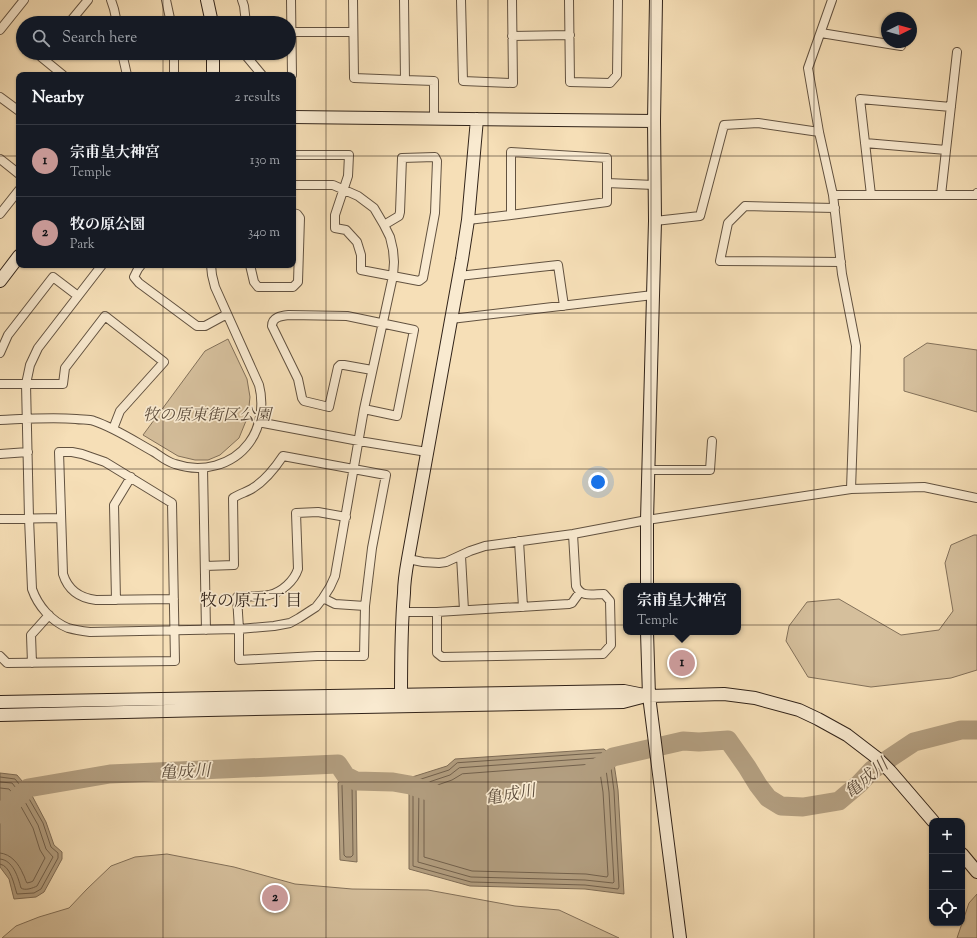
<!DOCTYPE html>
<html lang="en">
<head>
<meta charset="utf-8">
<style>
	body { margin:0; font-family:"Sorts Mill Goudy","Noto Serif JP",serif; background:#242831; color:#f1f3f6 }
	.controls { position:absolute; right:12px; bottom:12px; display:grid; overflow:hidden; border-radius:8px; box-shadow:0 1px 3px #0004 }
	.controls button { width:36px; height:36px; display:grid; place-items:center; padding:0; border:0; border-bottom:1px solid #363941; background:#171b24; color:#f1f3f6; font:20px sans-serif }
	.compass { position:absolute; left:881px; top:12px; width:36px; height:36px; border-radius:50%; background:#171b24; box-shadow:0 1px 3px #0004; rotate:85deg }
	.you { position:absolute; left:598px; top:482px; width:14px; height:14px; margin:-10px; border:3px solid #fff; border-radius:50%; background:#1a73e8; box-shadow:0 0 0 6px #1a73e833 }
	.badge { display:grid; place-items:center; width:26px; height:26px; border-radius:50%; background:#c59692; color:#111; font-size:13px; font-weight:700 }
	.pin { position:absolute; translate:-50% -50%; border:2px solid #fff; box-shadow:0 1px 4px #0006 }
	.popup { position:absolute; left:623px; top:583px; width:118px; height:52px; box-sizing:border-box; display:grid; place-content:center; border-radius:8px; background:#171b24; filter:drop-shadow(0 1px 3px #0005); font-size:13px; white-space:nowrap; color:#9ea1a6 }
	.popup b { font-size:15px; color:#f1f3f6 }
	.popup::after { content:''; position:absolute; left:50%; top:100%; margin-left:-8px; border:8px solid transparent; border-top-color:#171b24 }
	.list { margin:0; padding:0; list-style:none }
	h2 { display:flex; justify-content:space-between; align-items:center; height:52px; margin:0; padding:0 16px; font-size:17px }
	h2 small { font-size:13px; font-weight:400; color:#9ea1a6 }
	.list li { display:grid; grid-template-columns:26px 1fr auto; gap:12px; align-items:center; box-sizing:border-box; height:72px; padding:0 16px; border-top:1px solid #363941 }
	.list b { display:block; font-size:15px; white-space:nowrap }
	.list p { margin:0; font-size:13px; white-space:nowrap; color:#9ea1a6 }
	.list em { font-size:13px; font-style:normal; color:#9ea1a6 }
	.icon { flex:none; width:22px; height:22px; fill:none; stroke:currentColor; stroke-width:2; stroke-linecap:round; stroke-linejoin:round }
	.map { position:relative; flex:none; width:977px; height:938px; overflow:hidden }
	.search { position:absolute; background:#171b24; box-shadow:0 1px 3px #0004; left:16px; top:16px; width:280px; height:44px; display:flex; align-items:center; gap:10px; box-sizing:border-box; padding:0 14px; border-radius:22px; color:#9ea1a6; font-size:15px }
	.panel { position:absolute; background:#171b24; box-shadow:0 1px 3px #0004; left:16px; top:72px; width:280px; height:196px; border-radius:8px }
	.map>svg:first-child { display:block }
</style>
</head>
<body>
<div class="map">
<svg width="977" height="938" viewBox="0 0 977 938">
	<rect width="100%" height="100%" fill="#f6dfb7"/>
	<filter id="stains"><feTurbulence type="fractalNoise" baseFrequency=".005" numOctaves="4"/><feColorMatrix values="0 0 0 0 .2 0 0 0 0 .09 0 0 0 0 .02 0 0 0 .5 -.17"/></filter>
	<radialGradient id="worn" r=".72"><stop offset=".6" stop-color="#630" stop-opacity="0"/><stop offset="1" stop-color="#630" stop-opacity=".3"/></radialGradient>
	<path fill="#d5bf9c" stroke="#83715a" d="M228,339l19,40 3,18 -2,19 -9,22 -19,17 -12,5h-13l-17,-4 -35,-21 62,-84z
		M927,343l50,7v62l-73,-21v-33z
		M974,535h3v135l-26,8 -80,9 -63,-10 -22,-36 3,-15 18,-24 32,-3 62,36 38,-5 14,-19 -8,-48 6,-18z
		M167,854l67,13 61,17 57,5 76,1 87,16 44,4 60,28h-617l14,-12 23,-9 30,-9 18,-19 24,-23 24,-9z
		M977,894v44h-20l12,-35z"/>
	<path fill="#b39f81" stroke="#7f6d57" d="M604,749l9,8 5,33 6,104 -39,-5 -115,-3 -61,-17v-91l38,-12 8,-7z
		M0,773l17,2 11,13 18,34 8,23 8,7v7l-18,33 -8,5 -22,2 -5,-20 -9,-12z
		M346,776l10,5 1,81 -17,-2 -2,-77z"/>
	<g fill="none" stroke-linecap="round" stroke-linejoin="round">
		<path stroke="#72614d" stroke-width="1" d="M602,753l8,7 4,31 5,96 -1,2 -33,-4 -114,-3 -58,-16v-83l2,-2 34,-11 8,-7z
			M600,758l5,4 4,30 5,90 -1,1 -28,-3 -114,-3 -53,-15 1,-76 1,-1 30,-10 9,-7z
			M597,764l2,2 4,26 5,83 -1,2 -21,-3 -114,-3 -48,-14v-66l2,-2 26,-9 10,-6z
			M0,777l15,2 9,11 19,33 8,24 7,6v5l-17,31 -7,4 -17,1c-3,-9 -6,-28 -17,-30
			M347,781l4,2 1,1 1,71 -2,2h-5l-2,-2 -2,-69z
			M0,782l12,1 8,10 18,32 8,24 7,8 -16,29c-4,2 -12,5 -16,2 -3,-11 -8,-28 -21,-29
			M0,788l9,1 6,7 18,32 7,22 5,8 -12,23 -2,1 -4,1c-2,-3 -2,-6 -4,-9 -4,-10 -12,-20 -23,-21"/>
		<path stroke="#b39f81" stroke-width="19" d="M591,772l22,-15 70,-16 16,1 29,-2 19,27 11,18 10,13 13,8 22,1 36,-6 20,-17 13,-14 42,-28 47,-12h16
			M0,814l28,-26 82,-14 228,-10 8,12 10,5 37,1 17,3 24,8"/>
		<defs>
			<path id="street" d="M111,0l3,9 3,14
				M166,0l5,23
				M242,0l2,6 2,17
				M291,0l1,75
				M353,0l1,78 51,2 -1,-80
				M461,0l2,81 50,2 -1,-83
				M569,0l1,82 40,1 7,-8 1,-75
				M832,0l-24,68 11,64 14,63 9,79 14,72 -5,143
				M69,23l19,-23
				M0,30l24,-30
				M291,32h62
				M821,33l80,13
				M512,36l58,-1
				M44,53l-3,4 22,18
				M122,53l5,22
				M247,53v4l15,18
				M174,75v-22
				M405,80l29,1v38
				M0,97l19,14
				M865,143l81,7
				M511,152l96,6v44l-96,13z
				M293,155h56l-1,21 -13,39v13l11,2 11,12 4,13v15l58,11 4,-3 12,-65 2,-52 -2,-4 -33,1 -2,54 -1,4 -15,9
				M0,159l19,15
				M607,183l47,2
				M833,195h143l1,-2
				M871,195l-11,-96 91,8
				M941,195l16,-143
				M835,208l-90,-2 -17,17 -8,38 121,1
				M0,214l19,-24
				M468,220l43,-5
				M655,221l45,-5 24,-91 34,-2 61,9
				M102,265l-64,83 -8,17 -4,19 3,134 3,71c6,17 19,32 36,39 7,2 14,3 22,4l149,-3 35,-3 16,-3 9,-5 17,-11 7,-9 7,-11 5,-11 29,-167 29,-133 1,-14 -1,-12 -3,-13 -6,-12 -10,-17 -16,-12 -25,-11h-40
				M141,265l-3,4 -4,8 5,6 58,43h8l22,-12
				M250,265l4,17 4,5h35l5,-5 2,-64 -3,-4 -4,-1
				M459,276l99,-11 6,41
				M451,319l202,-24
				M0,353l8,-18 45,-58 25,19
				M0,384h63l2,-16 40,-52 59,46 -44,49 -7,18
				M364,409l33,7 17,-86 -67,-14 -58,-1c-8,1 -17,2 -17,11l26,53 4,19 2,3 25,6 9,-40 2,-2h4l28,5
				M0,420c25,-1 51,-3 76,-1 6,1 13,0 18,2 21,7 40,20 60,31 6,4 13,10 21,12 26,9 57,2 74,-21 12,-16 15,-39 10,-58l-44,-98 -3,-12 -1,-10
				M258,422l101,19 68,11
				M0,454l28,-2
				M203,468l3,162
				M648,470h62l2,-29
				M0,519l61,-1
				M519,541l4,66
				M461,556l3,54
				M408,559l15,3 16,1 7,-1 24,-11 15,-5 88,-12 74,-14 204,-31 73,-2 53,11
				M205,566l29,-1 -1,-67c6,-4 14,-6 20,-10 13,-8 22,-20 30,-32l103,19 -14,73 -7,58 -1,50h-47l-78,4v-31l-2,-32c11,-1 22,0 32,-2 13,-3 25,-14 29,-26l-2,-56 22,-1 28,5
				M323,598l12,6 30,2
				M116,600l-2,-95 17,-28
				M403,612h34l132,-8 3,-1 8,-11
				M437,612v41l5,4 161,-3 8,-9 -1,-44 -6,-7c-11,0 -23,4 -28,-8l-3,-52
				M0,656l7,7 168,-2 -3,-158 -67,-41 -23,-8 -10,-2h-13l4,122c5,16 16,24 33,26l78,-1
				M32,663l-1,-28 18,-20"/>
			<path id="secondary" d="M207,0l5,23
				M213,75v-22
				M293,117l361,4
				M0,281l19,-25
				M647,586v-66l8,-299 -1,-100 2,-121
				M647,632l2,64 31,242
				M401,695c0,-34 0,-68 3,-102 0,-12 2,-23 4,-34l54,-300 6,-39 9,-101
				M0,702c208,-5 416,-7 624,-11l25,5 75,-2 31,4 44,12 19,9 29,16 30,23 13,13 43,50
				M0,715l208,-5 415,-8 23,-6
				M962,854l15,18"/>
		</defs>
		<use href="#street" stroke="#625240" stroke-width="10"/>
		<use href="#secondary" stroke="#312319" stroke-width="14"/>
		<use href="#street" stroke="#f9ead0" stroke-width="8"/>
		<use href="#secondary" stroke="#f9ead0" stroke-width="12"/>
	</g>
	<path fill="none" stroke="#312319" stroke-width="1" stroke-opacity="0.55" d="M163,0v23M326,0v938M488,0v938M651,0v938M814,0v938M163,53v22M0,156h19M293,156h684M163,265v673M0,313h977M0,469h977M0,625h977M0,782h977"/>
	<g text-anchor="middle" stroke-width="3.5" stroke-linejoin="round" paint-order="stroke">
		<g font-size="16" font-style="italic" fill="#5a4a3a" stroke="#f9ead0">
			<text x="207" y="420">牧の原東街区公園</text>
		</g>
		<g font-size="17" fill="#312319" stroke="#f9ead0">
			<text x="251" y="606">牧の原五丁目</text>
		</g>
		<g font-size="17" font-style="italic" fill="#5e4e3d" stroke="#f9ead0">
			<text transform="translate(185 771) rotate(-3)" y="6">亀成川</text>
			<text transform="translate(866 778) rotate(-40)" y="6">亀成川</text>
			<text transform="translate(510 794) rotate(-10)" y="6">亀成川</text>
		</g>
	</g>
	<rect width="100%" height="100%" filter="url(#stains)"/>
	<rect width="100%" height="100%" fill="url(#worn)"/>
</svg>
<div class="controls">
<button>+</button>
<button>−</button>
<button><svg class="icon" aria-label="locate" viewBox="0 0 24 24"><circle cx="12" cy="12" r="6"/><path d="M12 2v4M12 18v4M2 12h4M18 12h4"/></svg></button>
</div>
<svg class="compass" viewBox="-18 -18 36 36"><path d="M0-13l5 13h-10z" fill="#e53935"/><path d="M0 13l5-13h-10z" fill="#9ea1a6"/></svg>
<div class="you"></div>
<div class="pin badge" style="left:682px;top:663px">1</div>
<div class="popup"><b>宗甫皇大神宮</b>Temple</div>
<div class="pin badge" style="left:275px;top:898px">2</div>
<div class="search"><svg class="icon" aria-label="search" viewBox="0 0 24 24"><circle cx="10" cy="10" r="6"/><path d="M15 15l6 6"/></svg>Search here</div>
<section class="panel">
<h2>Nearby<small>2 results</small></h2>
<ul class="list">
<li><span class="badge">1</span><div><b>宗甫皇大神宮</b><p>Temple</p></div><em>130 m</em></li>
<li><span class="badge">2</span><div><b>牧の原公園</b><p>Park</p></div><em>340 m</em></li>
</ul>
</section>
</div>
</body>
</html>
